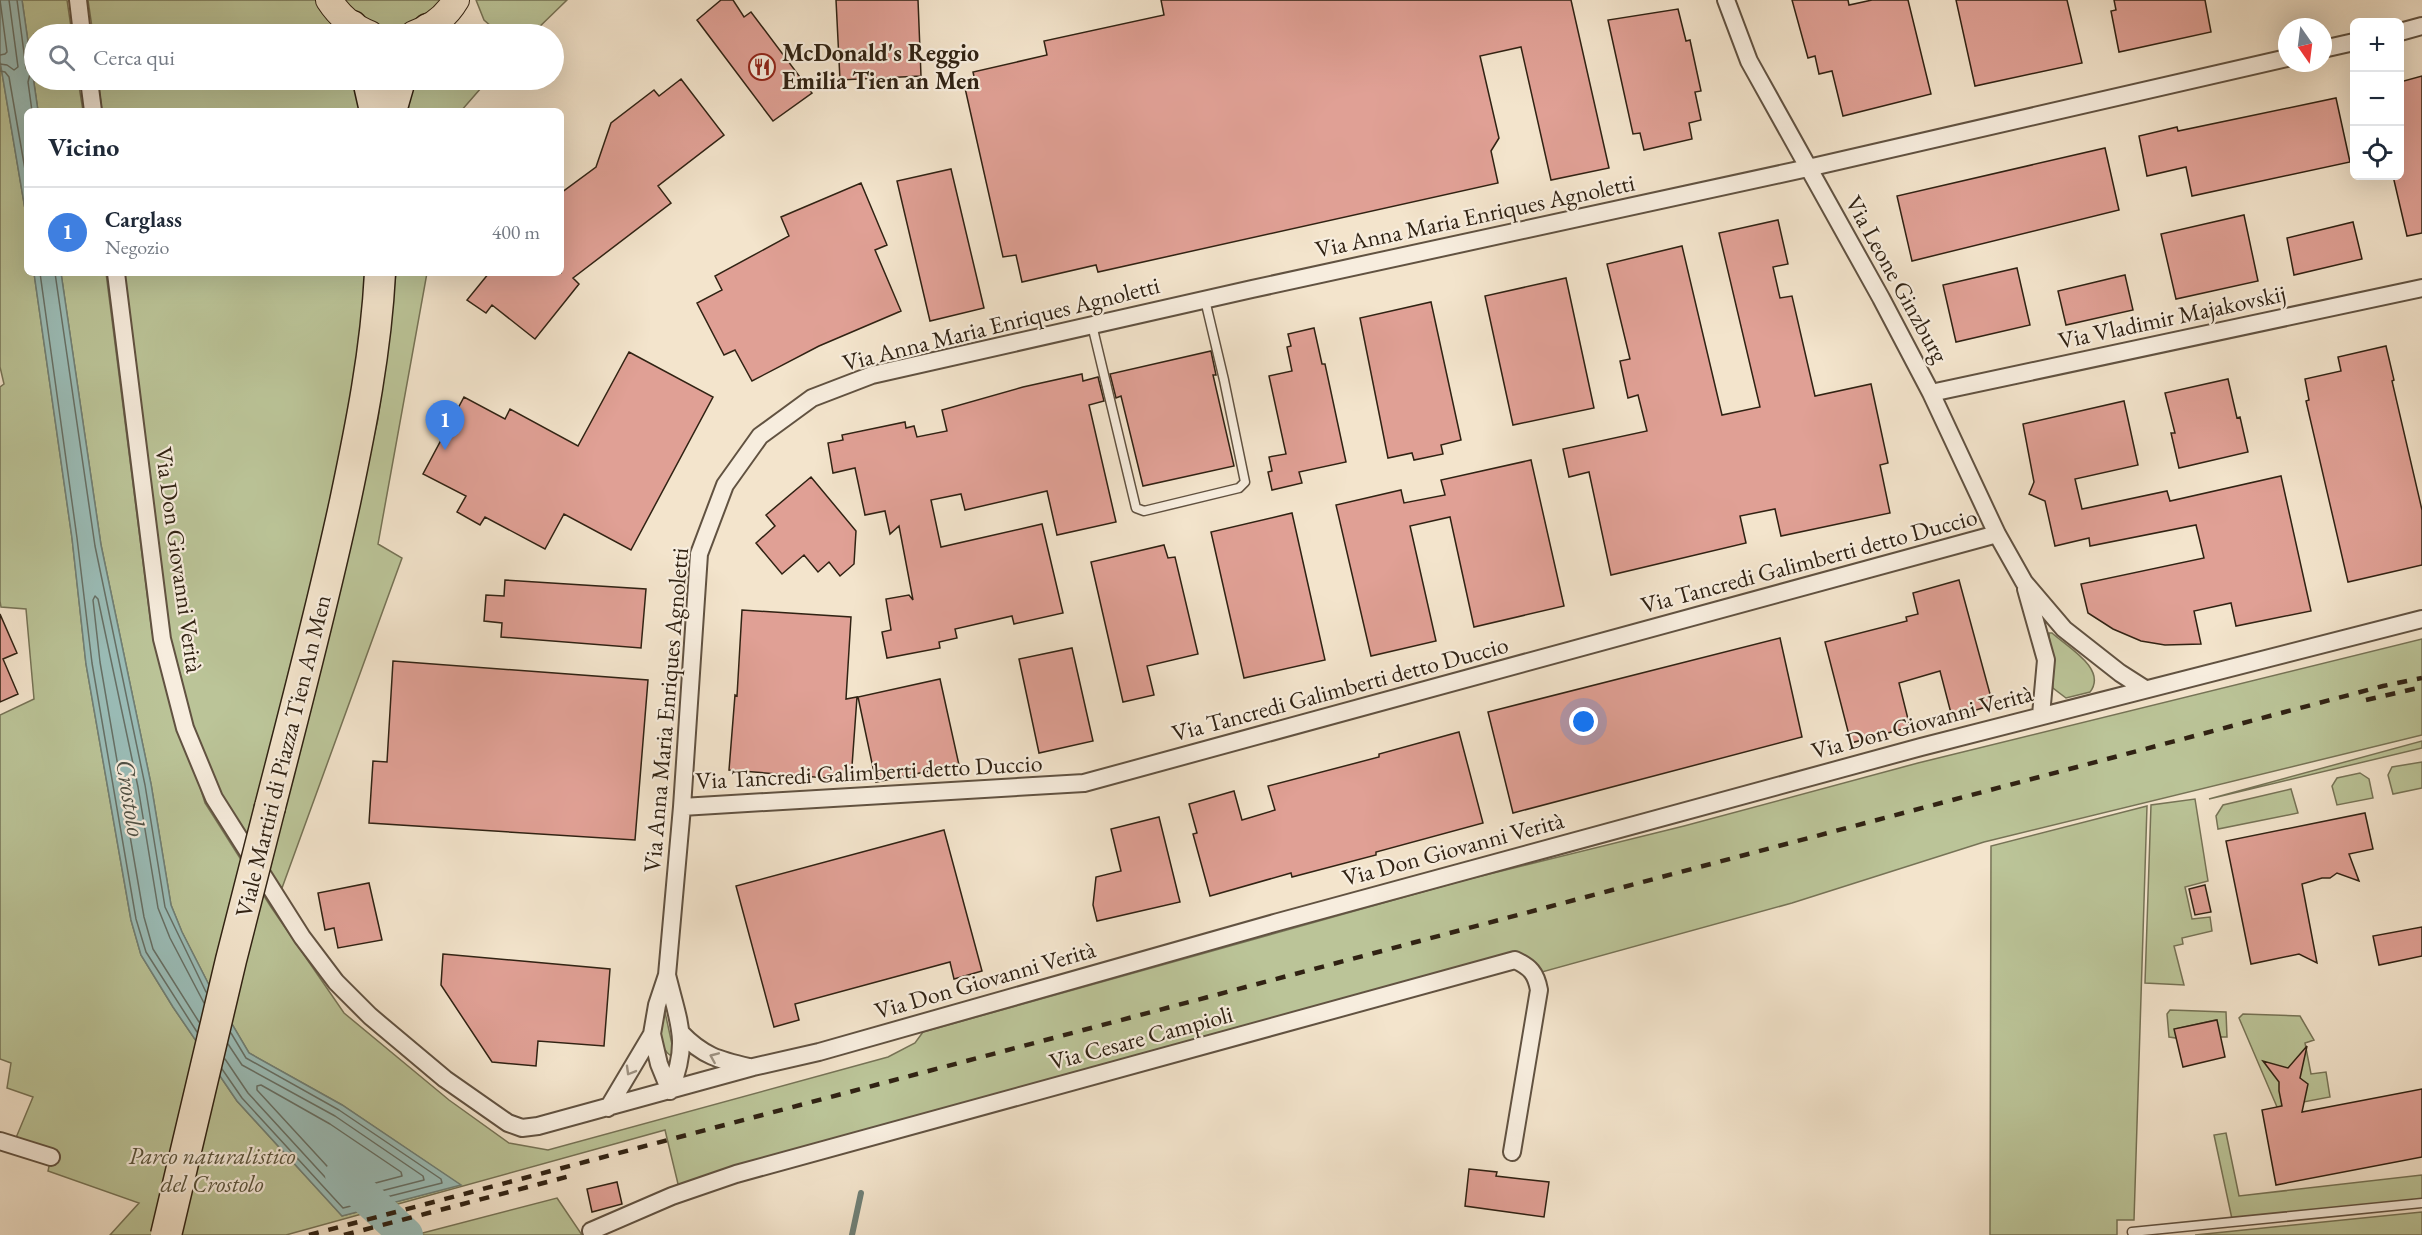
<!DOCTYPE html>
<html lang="it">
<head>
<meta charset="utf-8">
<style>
	body { margin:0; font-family:"EB Garamond",serif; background:#f6f6f7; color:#1f2937 }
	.controls { position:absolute; right:18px; top:18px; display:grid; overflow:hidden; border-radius:9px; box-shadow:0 6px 24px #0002 }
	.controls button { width:54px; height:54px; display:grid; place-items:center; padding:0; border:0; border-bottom:2px solid #e0e1e3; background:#fff; color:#1f2937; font:30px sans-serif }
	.compass { position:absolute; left:2278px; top:18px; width:54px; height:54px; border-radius:50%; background:#fff; box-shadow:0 6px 24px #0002; rotate:166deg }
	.you { position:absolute; left:1584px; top:722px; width:21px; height:21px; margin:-15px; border:4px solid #fff; border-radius:50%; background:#1a73e8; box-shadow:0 0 0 9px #1a73e833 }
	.badge { display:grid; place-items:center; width:39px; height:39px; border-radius:50%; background:#8f2418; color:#fff; font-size:20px; font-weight:700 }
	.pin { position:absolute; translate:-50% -50px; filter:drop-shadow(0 2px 3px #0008) }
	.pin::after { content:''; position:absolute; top:32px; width:21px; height:18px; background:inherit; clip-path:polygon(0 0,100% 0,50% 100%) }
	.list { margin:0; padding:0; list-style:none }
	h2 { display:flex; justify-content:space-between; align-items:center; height:78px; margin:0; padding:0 24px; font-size:26px }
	h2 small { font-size:20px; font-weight:400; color:#747a83 }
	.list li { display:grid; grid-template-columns:39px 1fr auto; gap:18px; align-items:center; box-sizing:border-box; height:90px; padding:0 24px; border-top:2px solid #e0e1e3 }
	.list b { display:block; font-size:22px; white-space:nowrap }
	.list p { margin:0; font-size:20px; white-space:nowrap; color:#747a83 }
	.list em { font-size:20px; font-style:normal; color:#747a83 }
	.icon { flex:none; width:33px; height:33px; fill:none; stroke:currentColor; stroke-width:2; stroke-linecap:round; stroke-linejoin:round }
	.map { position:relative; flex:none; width:2422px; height:1235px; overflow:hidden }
	.search { position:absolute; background:#fff; box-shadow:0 6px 24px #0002; left:24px; top:24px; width:540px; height:66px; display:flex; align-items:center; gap:15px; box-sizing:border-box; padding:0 21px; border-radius:33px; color:#747a83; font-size:22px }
	.panel { position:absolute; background:#fff; box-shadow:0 6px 24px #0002; left:24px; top:108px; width:540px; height:168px; border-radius:9px }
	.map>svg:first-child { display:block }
</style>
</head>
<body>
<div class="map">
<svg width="2422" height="1235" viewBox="0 0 2422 1235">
	<rect width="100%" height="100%" fill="#f3e4cc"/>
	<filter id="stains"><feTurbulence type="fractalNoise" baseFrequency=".00333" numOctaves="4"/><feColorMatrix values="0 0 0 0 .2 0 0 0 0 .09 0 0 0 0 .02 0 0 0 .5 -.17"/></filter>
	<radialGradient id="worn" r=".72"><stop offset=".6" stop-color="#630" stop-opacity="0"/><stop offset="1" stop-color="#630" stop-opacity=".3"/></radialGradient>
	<path fill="#bbc498" stroke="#767356" stroke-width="1.5" d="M22,0h45l5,34h-38v46h44l5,31h-45z
		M88,0h230l20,34h-245z
		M344,0h98c-18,24 -54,36 -81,17 -6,-4 -12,-12 -17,-17z
		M476,0h91l-35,34h-32l-16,-14z
		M0,61l27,160v52h7l38,265 14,126 45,256 10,35 32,52 64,94 105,115 118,-31 -118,-80 -93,-52 -40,-68 -27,-53 -11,-27 -20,-121 -50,-239 -40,-272h45l46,359 53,171 66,104 73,106 105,87 60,43 39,7 340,-93 27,-14 8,-11 542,-152 219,-54 234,-63 504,-124v96l-438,107 -192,61 -250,69 -9,-8 -854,224 -14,-58 -379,105h-176l29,-32 -91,-32 3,-14 -38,-12 20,-48 -26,-9 4,-25 -11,-4v-344l34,-16 -8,-90 -25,-2 -1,-6v-214l4,-3 -4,-17z
		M98,80h258l5,31h-259z
		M413,80h75l-27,31h-53z
		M123,273h249l-51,301 -72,266 -30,-49 -30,-77 -22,-86z
		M396,273h31l-49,271 24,14 -120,330 -13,-15 109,-454z
		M2049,633h3c14,13 56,36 38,59l-24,6 -13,-10z
		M2422,741v7l-213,51z
		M2422,762v26l-29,6 -5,-19 4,-8z
		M2360,773l9,6 4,19 -36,7 -5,-19 5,-8z
		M2291,789l7,24 -80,16 -2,-13 7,-11z
		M2195,799l13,82 -23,6 7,32 18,-2 2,14 -30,7 1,6 -9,2 10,39 -39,-2 6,-178z
		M2147,806l-13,414h-17v15h-127l1,-389z
		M2170,1010l56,2 1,25h-7l-4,-17 -41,9 1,9 -7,-1 -2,-23z
		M665,1012l8,37 -2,7c-14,-10 -12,-30 -6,-44z
		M2243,1014l57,2 14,24 -9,3 6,31 15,-2 4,25 -53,10 -38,-89z
		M2226,1133l13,63 183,-21v24l-190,20 -18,-84z
		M557,1198l25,37h-167z
		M2422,1212v23h-227z"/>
	<path fill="#9bbeb9" stroke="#708077" stroke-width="1.5" d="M0,0h22l16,111h-11v110l-27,-160z
		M34,273h27l40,272 50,239 20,121 11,27 27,53 40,68 93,52 119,80 -119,31 -105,-115 -64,-94 -32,-52 -10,-35 -45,-256 -14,-126z"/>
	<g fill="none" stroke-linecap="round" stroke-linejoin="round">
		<path stroke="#667066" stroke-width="1.5" d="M17,0l9,68 4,6 -2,8 4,29
			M0,55l5,-1 2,-2 -7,-52
			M0,64l7,1 7,5 4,-3 -9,-67
			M0,71l5,1 4,5 18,104
			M40,273l37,265 15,125 44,256 10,33 51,80
			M55,273l40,273 50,239 20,122 41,85
			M199,1022l-46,-73 -9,-32 -44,-255 -7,-62 2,-4 3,3 40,188 20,121 12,30 34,65
			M225,1059l23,34 98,107 78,-20 -1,-4 -88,-60 -93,-51 -14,-21
			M222,1069l20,29 101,110 99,-25 -1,-4 -102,-69 -93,-52 -15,-25
			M261,1085l69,39 71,48 1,4 -53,14 -92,-100v-4z"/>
		<path stroke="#708077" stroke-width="6" d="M852,1235l9,-42"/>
		<path stroke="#9bbeb9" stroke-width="34" d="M342,1175l64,60"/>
	</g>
	<path fill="#e0a095" stroke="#302213" stroke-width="1.5" d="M721,0h12l11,17 7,-5 61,81 -39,28 -76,-101z
		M836,0h82l3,76 -81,4z
		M1161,0h410l38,168 -58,12 -30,-133 -41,9 19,82 -8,13 7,32 -400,89 -2,-7 -74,17 -6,-27 -13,2 -38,-169 11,-3 -3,-13 74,-17 -3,-14 120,-26z
		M1792,0h56l1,5 23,-5h36l23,94 -88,22 -11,-45 -13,3 -4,-18 -7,2z
		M1956,0h111l15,63 -107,23z
		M2114,0h91l6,32 -92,20 -8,-41 5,-1z
		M1678,9l8,32 4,-1 11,51 -6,1 6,28 -12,3 3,16 -48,11 -4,-17 -7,1 -25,-114z
		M2422,76v157l-15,3 -14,-60h7v-94z
		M681,79l43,56 -66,51 13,17 -98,75 6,6 -44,55 -43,-34 -6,8 -19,-13 22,-27h72v-80l35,-26 15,-44 43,-33 5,6z
		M2336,98l14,64 -158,34 -6,-29 -39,9 -8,-40 38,-9 1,4z
		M2105,148l14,62 -207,51 -15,-65z
		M951,169l33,139 -54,13 -33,-140z
		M861,183l26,62 -12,5 26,61 -82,35 -67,35 -17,-31 -11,5 -27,-52 25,-13 -7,-14 74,-40 -8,-19z
		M2244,215l14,66 -82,18 -15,-65z
		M1778,220l10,44 -15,3 7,31 12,-2 23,100 56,-12 17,79 -8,2 10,48 -109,23 -6,-27 -35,7 6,27 -135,32 -22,-103 -20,5 -6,-28 84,-18 -9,-36 -10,3 -8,-37 10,-2 -23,-95 75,-18 40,169 38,-8 -41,-174z
		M2353,222l9,37 -68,16 -7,-37z
		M2017,268l13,57 -74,17 -13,-57z
		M2125,275l8,35 -67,15 -8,-34z
		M1566,278l28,130 -81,17 -28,-129z
		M1431,302l30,138 -20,5 2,9 -29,6 -2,-7 -24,5 -28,-140z
		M1314,328l8,36h3l21,98 -47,10 3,11 -30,7 -4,-18 4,-1 -3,-14 17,-3 -17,-78 23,-5 -5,-24 4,-1 -3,-12z
		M2386,346l8,34 -2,1 30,129v55l-74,17 -42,-181 3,-1 -4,-21 36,-8 -3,-14z
		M1211,351l5,24h-3l21,91 -91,20 -22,-90 -5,2 -6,-24z
		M629,352l84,45 -82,153 -67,-36 -19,35 -60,-32 -5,8 -23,-13 9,-16 -43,-22 41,-77 41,22 5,-10 68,37z
		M1082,374l1,7 15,-4 6,24 -15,4 27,117 -59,13 -10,-44 -82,19 -4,-16 -30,6 10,47 101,-23 21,89 -49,11 -2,-8 -57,13 2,9 -18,4 1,6 -53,10 -5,-26 9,-2 -5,-31 23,-4 4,5 -14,-74 -9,8 -5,-23 -20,4 -10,-47 -22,5 -5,-30 15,-3 -1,-5 63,-13 1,6 8,-2 3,11 30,-6 -5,-21 81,-23z
		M2228,379l9,39 3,-1 8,35 -69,16 -8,-35h4l-10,-40z
		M2124,401l14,64 -63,14 7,30 85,-18 3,10 111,-25 30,135 -75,15 -5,-23 -37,8 7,33 -36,1 -24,-4 -28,-12 -25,-16 -7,-29 123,-26 -8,-33 -106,21 -1,-8 -34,8 -10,-45 -16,-7 5,-12 -11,-58z
		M1531,460l33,146 -90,21 -24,-110 -40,9 26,115 -65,15 -35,-151 65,-15 3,13 41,-8 -4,-15z
		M811,477l45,54 -2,33 -14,12 -11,-14 -11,10 -14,-17 -22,19 -26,-31 19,-17 -9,-11z
		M1292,513l33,147 -81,18 -33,-146z
		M1164,545l4,13 7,-1 23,97 -51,12 7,29 -31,7 -32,-140z
		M505,580l141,9 -5,59 -140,-11 1,-14 -18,-2 2,-26 18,1z
		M1959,580l34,125 -41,12 -12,-46 -41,12 11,44 -59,16 -26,-101 82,-21 -1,-4 12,-3 -5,-21z
		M742,610l109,7 -5,82 11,-2 -6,83 -122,-10 6,-75 2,1z
		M0,614l17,39 -14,6 15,35 -18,8z
		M1780,638l22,99 -289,76 -25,-101z
		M1072,648l21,93 -54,12 -20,-94z
		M393,661l255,19 -13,160 -266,-17 4,-62 14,1z
		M940,679l19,86 -83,17 -18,-85z
		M1459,732l24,91 -107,29v3l-84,22 -1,-4 -81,23 -17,-62 4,-1 -8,-29 45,-13 8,29 33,-10 -7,-24 111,-29v-3z
		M2365,813l8,36 -24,5 10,27 -22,-8 -7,5h-8l-20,6 15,79 -18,-9 -48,10 -25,-123z
		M1159,817l21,85 -83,19 -4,-16 3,-28 25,-6 -10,-42z
		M944,830l38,141 -28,8 -4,-17 -155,42 4,16 -25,7 -38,-141z
		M369,883l13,57 -44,8 -4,-20 -9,2 -7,-37z
		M2205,885l6,27 -16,3 -6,-26z
		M2422,927v29l-43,9 -6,-29z
		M443,954l167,15 -6,77 -66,-5 -2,25 -44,-4 -51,-77z
		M2217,1020l8,37 -42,10 -9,-38z
		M2307,1046l-7,32 8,6 -6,28 120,-23v68l-146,28 -14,-75 20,-4 -3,-15v-9l-16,-21 25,7z
		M1469,1169l28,3 -1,4 53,6 -5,35 -79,-11z
		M617,1182l5,22 -30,8 -5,-23z"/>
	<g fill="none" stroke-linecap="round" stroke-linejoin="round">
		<defs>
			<path id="lane" d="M1092,325l44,183 8,3 95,-23 6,-6 -21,-102 -19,-80
				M2132,1232l290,-29"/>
			<path id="street" d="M78,0l4,34
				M1726,0l23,61 132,237 50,95 66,141 27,48 40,47 56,44 25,16
				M2400,32l22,-6
				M2323,49l31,-7
				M89,80l4,31
				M116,273l46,366 23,89 29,70 88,139 34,45 34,34 75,63 63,44 14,5 16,-2 215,-59 66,-15 459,-130 643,-175 501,-128
				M1931,393l491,-105
				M2026,589l20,71 -5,55
				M682,807l402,-24 913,-249
				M667,975c12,49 23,67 3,116
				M681,1033c22,23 38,27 68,34
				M670,1091l-11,-27 -7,-30 5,-29 10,-30 15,-168 17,-253 26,-69 35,-49 52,-38 60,-23 380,-86 556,-121 479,-110
				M608,1108l44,-74
				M0,1141l51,16
				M594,1235l-3,-4 81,-35 64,-22 779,-214c15,7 21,13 24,30l-27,162"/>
			<path id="primary" d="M329,0c11,17 23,27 41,34
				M414,34c19,-7 32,-17 42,-34"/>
			<path id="highway" d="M352,26l3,8
				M425,34l3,-5
				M368,80l7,31
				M391,111l9,-31
				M270,807c26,-101 53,-203 75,-305 16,-76 31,-151 35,-229"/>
		</defs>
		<use href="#lane" stroke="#615241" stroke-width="11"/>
		<use href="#street" stroke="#615241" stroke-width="20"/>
		<use href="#primary" stroke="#302213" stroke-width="28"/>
		<use href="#highway" stroke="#302213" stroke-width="33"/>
		<use href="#lane" stroke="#f7edde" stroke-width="8"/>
		<use href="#street" stroke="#f7edde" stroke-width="16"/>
		<use href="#primary" stroke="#f3e4cc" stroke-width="26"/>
		<use href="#highway" stroke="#f3e4cc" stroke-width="30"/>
		<path stroke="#302213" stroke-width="4.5" stroke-dasharray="10 10" stroke-linecap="butt" d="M2366,700l56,-13
			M309,1235l2074,-549 39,-8
			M344,1235l230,-60"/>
		<defs>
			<path id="highway-bridge" d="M166,1235l65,-275 39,-153"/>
		</defs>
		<use href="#highway-bridge" stroke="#302213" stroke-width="33" stroke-linecap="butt"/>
		<use href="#highway-bridge" stroke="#f3e4cc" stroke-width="30"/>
	</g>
	<defs><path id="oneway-chevron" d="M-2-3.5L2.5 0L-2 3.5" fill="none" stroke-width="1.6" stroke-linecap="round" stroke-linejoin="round" transform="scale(1.5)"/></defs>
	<g stroke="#9d9283">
		<use href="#oneway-chevron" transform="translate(714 1057) rotate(-157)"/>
		<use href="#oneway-chevron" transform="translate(630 1071) rotate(120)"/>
	</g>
	<defs>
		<symbol id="restaurant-ring" viewBox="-11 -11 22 22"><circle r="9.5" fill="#f7edde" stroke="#8f2418" stroke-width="1.5"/><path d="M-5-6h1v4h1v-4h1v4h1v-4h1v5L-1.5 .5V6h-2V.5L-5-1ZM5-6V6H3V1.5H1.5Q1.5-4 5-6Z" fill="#8f2418"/></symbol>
	</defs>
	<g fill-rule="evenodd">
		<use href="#restaurant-ring" x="747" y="52" width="30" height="30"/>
	</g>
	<g text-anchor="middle" stroke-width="4.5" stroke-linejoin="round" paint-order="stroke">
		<g font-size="24" font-weight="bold" fill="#302213" stroke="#f7edde" text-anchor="start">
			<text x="782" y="61">McDonald's Reggio<tspan x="782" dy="28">Emilia Tien an Men</tspan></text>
		</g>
		<g font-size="24" fill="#302213" stroke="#f7edde">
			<text transform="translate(1475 216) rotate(-12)" y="8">Via Anna Maria Enriques Agnoletti</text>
			<text transform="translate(1897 279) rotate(61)" y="8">Via Leone Ginzburg</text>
			<text transform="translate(2172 317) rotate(-12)" y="8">Via Vladimir Majakovskij</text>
			<text transform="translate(1001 324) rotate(-14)" y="8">Via Anna Maria Enriques Agnoletti</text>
			<text transform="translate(179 560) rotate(82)" y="8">Via Don Giovanni Verità</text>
			<text transform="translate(1809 561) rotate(-15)" y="8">Via Tancredi Galimberti detto Duccio</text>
			<text transform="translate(1340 689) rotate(-15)" y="8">Via Tancredi Galimberti detto Duccio</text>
			<text transform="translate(666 710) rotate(-85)" y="8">Via Anna Maria Enriques Agnoletti</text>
			<text transform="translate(1922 722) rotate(-15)" y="8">Via Don Giovanni Verità</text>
			<text transform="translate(283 756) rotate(-76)" y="8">Viale Martiri di Piazza Tien An Men</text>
			<text transform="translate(869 772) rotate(-3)" y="8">Via Tancredi Galimberti detto Duccio</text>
			<text transform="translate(1453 849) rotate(-15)" y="8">Via Don Giovanni Verità</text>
			<text transform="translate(985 980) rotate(-16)" y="8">Via Don Giovanni Verità</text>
			<text transform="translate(1141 1038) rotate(-15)" y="8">Via Cesare Campioli</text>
		</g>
		<g font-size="24" font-style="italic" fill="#5a533b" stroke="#f7edde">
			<text x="212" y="1164">Parco naturalistico<tspan x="212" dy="28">del Crostolo</tspan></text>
		</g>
		<g font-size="26" font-style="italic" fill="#505145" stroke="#f7edde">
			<text transform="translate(131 798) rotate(81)" y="9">Crostolo</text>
		</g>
	</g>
	<rect width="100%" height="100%" filter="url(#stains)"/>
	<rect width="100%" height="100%" fill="url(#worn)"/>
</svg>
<div class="controls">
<button>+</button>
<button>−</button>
<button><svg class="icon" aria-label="locate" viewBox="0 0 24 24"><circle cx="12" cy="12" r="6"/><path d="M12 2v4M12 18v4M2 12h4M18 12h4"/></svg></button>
</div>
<svg class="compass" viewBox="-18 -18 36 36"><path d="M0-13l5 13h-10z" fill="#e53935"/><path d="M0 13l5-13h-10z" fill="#747a83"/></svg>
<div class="you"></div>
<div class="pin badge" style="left:445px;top:450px;background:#3f7fe0">1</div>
<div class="search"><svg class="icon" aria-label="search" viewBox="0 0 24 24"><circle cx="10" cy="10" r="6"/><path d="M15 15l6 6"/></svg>Cerca qui</div>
<section class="panel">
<h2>Vicino<small></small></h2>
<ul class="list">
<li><span class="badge" style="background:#3f7fe0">1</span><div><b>Carglass</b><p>Negozio</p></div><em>400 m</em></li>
</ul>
</section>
</div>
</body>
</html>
